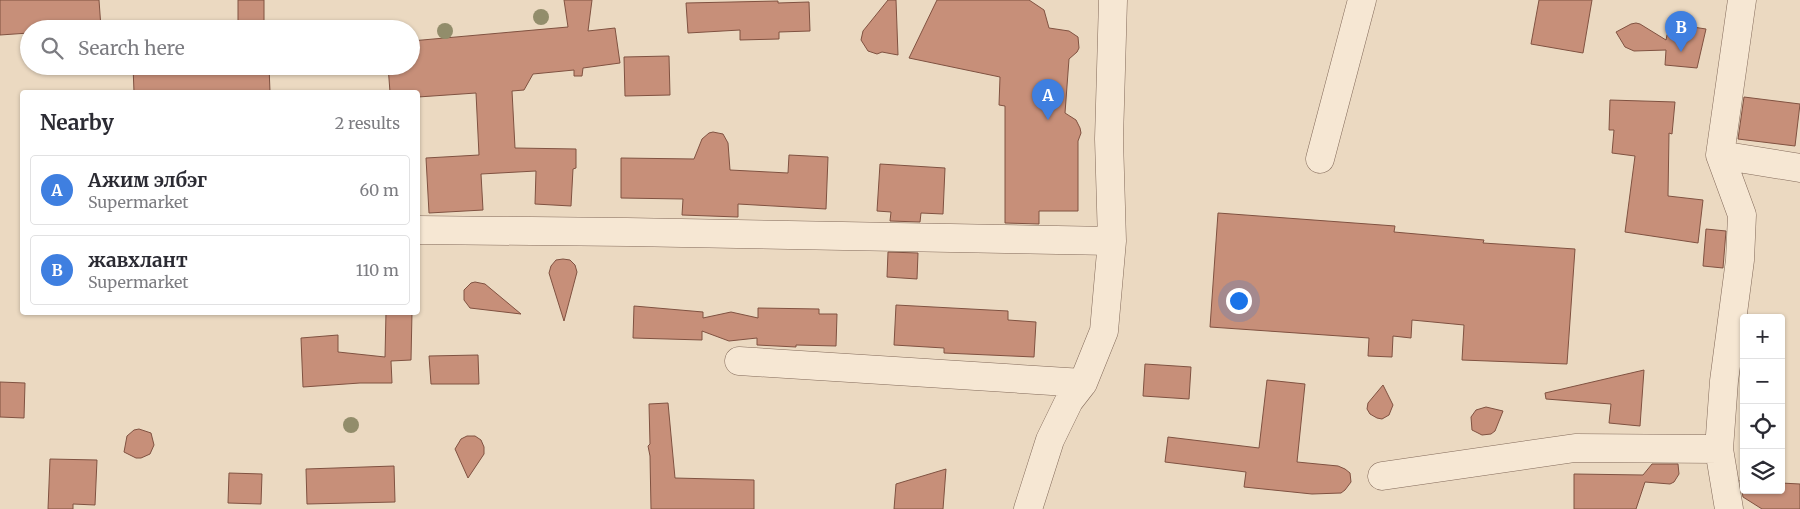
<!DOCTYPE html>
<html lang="en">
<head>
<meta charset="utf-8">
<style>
	body { margin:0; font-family:Merriweather,serif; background:#f7f7f7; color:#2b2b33 }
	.controls { position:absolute; right:15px; bottom:15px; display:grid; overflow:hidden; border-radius:5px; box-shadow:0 1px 4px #0004 }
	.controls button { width:45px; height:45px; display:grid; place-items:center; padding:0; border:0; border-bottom:1px solid #e1e1e2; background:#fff; color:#2b2b33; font:25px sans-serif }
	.you { position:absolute; left:1238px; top:300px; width:18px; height:18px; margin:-12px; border:4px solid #fff; border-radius:50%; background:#1a73e8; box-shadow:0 0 0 8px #1a73e833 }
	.badge { display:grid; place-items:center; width:32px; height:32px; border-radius:50%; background:#0f766e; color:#fff; font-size:16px; font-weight:700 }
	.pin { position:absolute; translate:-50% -41px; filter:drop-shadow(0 1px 2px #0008) }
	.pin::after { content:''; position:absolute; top:26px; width:18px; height:15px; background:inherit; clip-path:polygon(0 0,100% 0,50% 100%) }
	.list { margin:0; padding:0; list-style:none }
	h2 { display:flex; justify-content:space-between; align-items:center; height:65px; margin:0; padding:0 20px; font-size:21px }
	h2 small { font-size:16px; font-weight:400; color:#7c7c81 }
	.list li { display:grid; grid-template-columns:32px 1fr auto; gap:15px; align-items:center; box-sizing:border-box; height:70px; margin:0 10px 10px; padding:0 10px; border:1px solid #e1e1e2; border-radius:5px }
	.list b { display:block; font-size:19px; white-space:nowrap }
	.list p { margin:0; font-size:16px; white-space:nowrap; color:#7c7c81 }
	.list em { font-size:16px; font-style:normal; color:#7c7c81 }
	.icon { flex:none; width:28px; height:28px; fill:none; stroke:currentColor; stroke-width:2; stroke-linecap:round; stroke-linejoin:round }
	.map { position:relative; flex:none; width:1800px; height:509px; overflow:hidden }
	.search { position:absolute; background:#fff; box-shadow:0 1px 4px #0004; left:20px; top:20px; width:400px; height:55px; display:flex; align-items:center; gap:12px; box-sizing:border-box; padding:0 18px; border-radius:28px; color:#7c7c81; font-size:19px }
	.panel { position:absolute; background:#fff; box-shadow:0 1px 4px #0004; left:20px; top:90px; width:400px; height:225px; border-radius:5px }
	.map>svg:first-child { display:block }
</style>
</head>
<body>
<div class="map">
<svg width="1800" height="509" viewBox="0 0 1800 509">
	<rect width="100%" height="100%" fill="#ebd9c1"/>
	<path fill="#c78f79" stroke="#805241" d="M0,0h99l2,28 -72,1v4l-29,2z
		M238,0h26v29h-26z
		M564,0h28l-4,31 27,-3 5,35 -37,5 -1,8h-8v-6l-41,4 -9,16 -12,1 3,57 61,1v19l-3,1 -2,37 -36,-2 1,-33 -55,3 2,36 -54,3 -3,-55 53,-3 -3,-62 -58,4v-5h-28l-2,-26h23v-25l157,-14z
		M888,0h8l2,55 -16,-3 -5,2 -9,-3 -7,-11 2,-9z
		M937,0h92l15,10 5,18 20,3 9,6 1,11 -2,4 -8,7 -4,54 11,7 4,8 1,5 -3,8v70h-39v13l-34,-1v-117l-6,-1 1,-28 -91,-19z
		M1539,0h53l-9,53 -52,-9z
		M778,1v2l31,-1 1,29 -31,1v7l-39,1v-10l-52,3 -2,-30z
		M1636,23l4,1 26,16 1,-5 6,-11 33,5 -9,39 -32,-3 1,-15 -32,1 -9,-4 -9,-15 15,-8z
		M669,56l1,39 -45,1 -1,-39z
		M133,66h136l1,26h-136z
		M1744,97l56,7 -5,42 -57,-7z
		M1610,100l65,2 -3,32 -3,-1 -1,63 35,4 -5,43 -73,-11 10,-76 -23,-3 2,-23h-5z
		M713,132l10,2 5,9 2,27 58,3 1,-18 39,2 -2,52 -88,-5v13l-56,-2 1,-16 -62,-1v-40l73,1 8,-20 7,-6z
		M880,164l65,4 -2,46 -22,-1 -1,9 -30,-1 1,-9 -14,-1z
		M1218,213l177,13 -1,6 90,8 -1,3 92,6 -8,115 -105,-4 2,-35 -52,-5 -1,18 -18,-2 -1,21 -24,-1 1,-18 -159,-11z
		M1706,229l20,2 -3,37 -20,-2z
		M888,252l30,1 -1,26 -30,-2z
		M563,259l7,1 5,5 2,7 -13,49 -15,-48 2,-7 5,-6z
		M475,282l10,2 36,30 -51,-6 -6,-8v-10l7,-7z
		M896,305l112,6v9l28,2 -2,35 -90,-4v-5l-50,-3z
		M634,306l69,6v6l28,-6 27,6v-10l61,1v5h18l-1,32 -40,-1v2l-39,-2v-7l-28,3 -27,-10v9l-69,-2z
		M386,312h26l-1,48 -20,1 1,22h-32l-57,4 -2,-49 37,-3v17l47,5z
		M478,355l1,29h-48l-2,-28z
		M1145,364l46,3 -2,32 -46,-3z
		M1644,370l-4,56 -31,-3 2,-19 -65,-5 -1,-6z
		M1267,380l38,4 -8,78 41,4 7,3 5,4 1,9 -6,8 -4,3 -29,1 -68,-7 2,-15 -81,-10 3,-25 91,11z
		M0,382l25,1 -1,35 -24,-1z
		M1383,385l10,20 -4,10 -7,4 -5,-1 -7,-4 -3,-5 1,-6z
		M668,403l7,75 79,2v29h-103l-1,-53 -2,-10 2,-2 -1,-40z
		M1486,407l17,4 -8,20 -4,3 -9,1 -10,-5 -1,-13 5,-7z
		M139,429l12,4 3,12 -4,9 -9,4h-5l-12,-6 3,-16 7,-6z
		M467,436h8l6,4 3,7v7l-16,24 -13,-29 6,-10z
		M50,459l47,1 -2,45 -22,-1v5h-25z
		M1652,464h26l1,10 -5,8 -4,2 -25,-2 -9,27h-62v-35l69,1z
		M394,466l1,36 -88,2 -1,-35z
		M946,469l-3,40h-49l2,-25z
		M229,473l33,1 -1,30 -33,-1z
		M1740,480h4v10h37v-7l19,1v25h-38l-19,-12z"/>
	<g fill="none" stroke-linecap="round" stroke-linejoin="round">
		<defs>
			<path id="minor" d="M1720,155l80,13
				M1320,159l42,-159
				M418,230l209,2 485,9
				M739,361l344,22
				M1719,449l10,60
				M1382,476l193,-28 144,1 5,-68 16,-121 2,-45 -22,-60 22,-155
				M1028,509l22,-69 19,-39 14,-18 21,-52 8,-90 -3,-102 4,-139"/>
		</defs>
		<use href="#minor" stroke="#836a5a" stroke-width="29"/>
		<use href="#minor" stroke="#f6e7d3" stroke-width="28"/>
	</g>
	<g fill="#928d6b">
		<circle cx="541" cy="17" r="8"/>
		<circle cx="445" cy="31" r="8"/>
		<circle cx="351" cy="425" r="8"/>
	</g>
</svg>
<div class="controls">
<button>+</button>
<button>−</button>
<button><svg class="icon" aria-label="locate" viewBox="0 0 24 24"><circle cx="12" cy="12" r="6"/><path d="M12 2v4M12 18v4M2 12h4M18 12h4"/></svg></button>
<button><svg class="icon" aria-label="layers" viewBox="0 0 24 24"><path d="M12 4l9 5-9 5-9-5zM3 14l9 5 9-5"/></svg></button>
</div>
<div class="you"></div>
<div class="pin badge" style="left:1048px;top:120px;background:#3f7fe0">A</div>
<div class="pin badge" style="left:1681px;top:52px;background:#3f7fe0">B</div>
<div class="search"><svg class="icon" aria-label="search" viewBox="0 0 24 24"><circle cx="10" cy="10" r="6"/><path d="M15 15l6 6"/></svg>Search here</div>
<section class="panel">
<h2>Nearby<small>2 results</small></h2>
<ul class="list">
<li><span class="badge" style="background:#3f7fe0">A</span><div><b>Ажим элбэг</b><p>Supermarket</p></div><em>60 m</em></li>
<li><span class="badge" style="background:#3f7fe0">B</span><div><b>жавхлант</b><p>Supermarket</p></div><em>110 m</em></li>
</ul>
</section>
</div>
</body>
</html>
